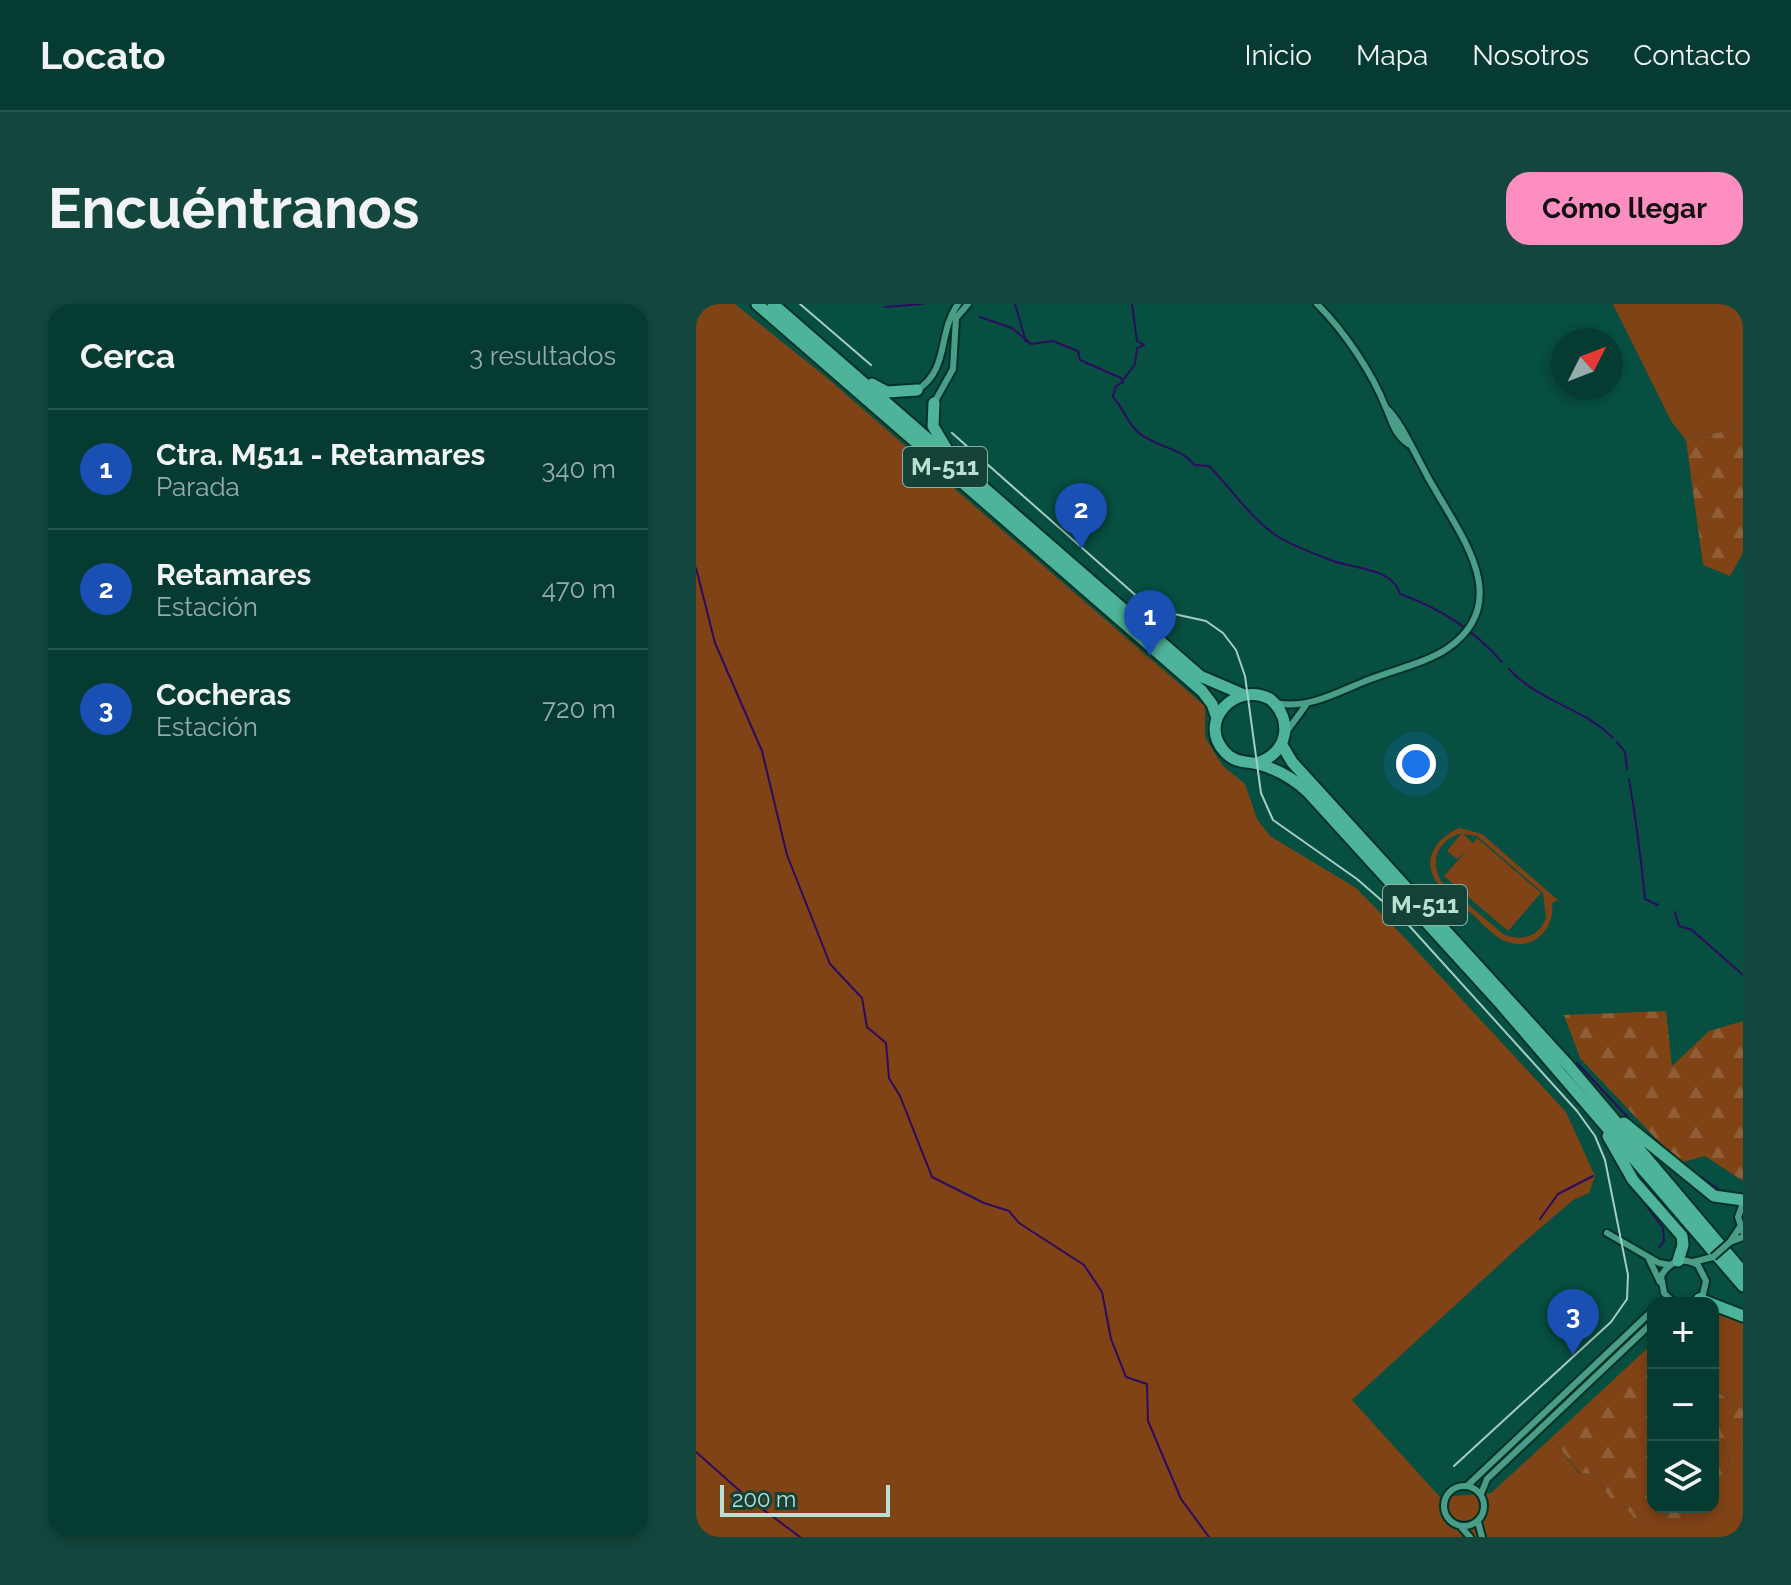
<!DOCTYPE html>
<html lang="es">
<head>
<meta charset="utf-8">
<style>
	body { margin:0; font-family:Raleway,sans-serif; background:#13463c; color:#f1f3f6 }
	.controls { position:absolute; right:24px; bottom:24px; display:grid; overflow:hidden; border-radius:16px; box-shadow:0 4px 12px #0003 }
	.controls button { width:72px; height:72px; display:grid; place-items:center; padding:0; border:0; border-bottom:2px solid #26554c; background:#053b30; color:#f1f3f6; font:40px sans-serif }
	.compass { position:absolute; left:855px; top:24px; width:72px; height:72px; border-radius:50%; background:#053b30; box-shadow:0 4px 12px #0003; rotate:48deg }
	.scale { position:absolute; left:24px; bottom:20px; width:170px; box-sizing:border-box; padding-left:8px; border:4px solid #bae0d3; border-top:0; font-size:22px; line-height:28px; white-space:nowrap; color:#bae0d3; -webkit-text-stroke:6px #154236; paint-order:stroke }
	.you { position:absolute; left:720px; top:460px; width:28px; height:28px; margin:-20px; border:6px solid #fff; border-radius:50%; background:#1a73e8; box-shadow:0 0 0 12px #1a73e833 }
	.badge { display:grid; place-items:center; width:52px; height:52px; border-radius:50%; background:#fd8ebf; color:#fff; font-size:26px; font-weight:700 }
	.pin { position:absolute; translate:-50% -66px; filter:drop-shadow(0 2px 4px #0008) }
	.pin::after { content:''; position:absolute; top:42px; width:28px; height:24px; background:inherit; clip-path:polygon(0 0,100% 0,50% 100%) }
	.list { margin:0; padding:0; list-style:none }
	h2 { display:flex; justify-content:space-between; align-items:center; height:104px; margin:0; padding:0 32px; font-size:34px }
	h2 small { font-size:26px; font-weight:400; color:#97adab }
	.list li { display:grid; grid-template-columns:52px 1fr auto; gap:24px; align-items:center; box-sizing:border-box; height:120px; padding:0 32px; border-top:2px solid #26554c }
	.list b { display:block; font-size:30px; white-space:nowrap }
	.list p { margin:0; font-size:26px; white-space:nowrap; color:#97adab }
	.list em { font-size:26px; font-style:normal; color:#97adab }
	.icon { flex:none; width:44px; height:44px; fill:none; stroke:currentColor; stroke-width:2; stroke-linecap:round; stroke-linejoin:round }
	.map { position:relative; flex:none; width:1047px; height:1233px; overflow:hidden; border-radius:24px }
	header { display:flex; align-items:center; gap:48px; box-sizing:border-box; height:112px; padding:0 40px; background:#053b30; border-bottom:2px solid #26554c }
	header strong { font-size:38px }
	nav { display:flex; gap:44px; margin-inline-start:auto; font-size:28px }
	.intro { display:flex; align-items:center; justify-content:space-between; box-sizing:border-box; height:192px; padding:0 48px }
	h1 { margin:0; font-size:56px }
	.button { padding:20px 36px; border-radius:24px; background:#fd8ebf; color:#111; font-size:28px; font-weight:700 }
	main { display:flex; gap:48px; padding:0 48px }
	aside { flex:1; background:#053b30; border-radius:24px; box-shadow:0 4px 12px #0003 }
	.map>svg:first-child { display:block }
</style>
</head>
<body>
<header>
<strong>Locato</strong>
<nav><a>Inicio</a><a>Mapa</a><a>Nosotros</a><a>Contacto</a></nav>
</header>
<div class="intro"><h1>Encuéntranos</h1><a class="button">Cómo llegar</a></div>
<main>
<aside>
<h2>Cerca<small>3 resultados</small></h2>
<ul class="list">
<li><span class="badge" style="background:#1a4fb4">1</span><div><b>Ctra. M511 - Retamares</b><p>Parada</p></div><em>340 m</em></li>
<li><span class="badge" style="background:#1a4fb4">2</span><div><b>Retamares</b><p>Estación</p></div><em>470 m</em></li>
<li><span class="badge" style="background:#1a4fb4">3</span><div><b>Cocheras</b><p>Estación</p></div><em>720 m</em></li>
</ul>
</aside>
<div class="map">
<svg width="1047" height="1233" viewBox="0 0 1047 1233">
	<defs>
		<pattern id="forest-firs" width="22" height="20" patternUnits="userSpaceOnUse" patternTransform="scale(2)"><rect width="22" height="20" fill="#7f4316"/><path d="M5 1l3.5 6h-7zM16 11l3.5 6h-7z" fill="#8f5e37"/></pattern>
	</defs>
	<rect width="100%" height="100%" fill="#074f40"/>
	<path fill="#7f4316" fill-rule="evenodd" d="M0,0h39l91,73 379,329v31l17,28 23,19 12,35 13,17 86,52 48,49 162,175 29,64 -6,17 -16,7 -49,42 -172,158 88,97 51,-4 60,-55 28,35 16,1 17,27 9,1 18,22 16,1 7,12h-966z
		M917,0h130v123l-57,13 -15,-19z
		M764,524l22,6 76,66 -6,3c3,23 -15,46 -40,40 -16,-3 -28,-18 -40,-29 -11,-10 -28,-20 -36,-33 -15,-22 2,-45 24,-53zM766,529l-15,18 10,8 10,-9 -23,26 64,55 33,-38 -64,-55 -4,5 -10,-9 14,2 66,57 3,25c-7,19 -25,24 -43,16l-62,-53c-12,-21 -2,-42 21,-48z
		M1017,1005l30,13v87l-30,-20z
		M1027,1137l20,6v90h-53l-8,-30h31v-29l14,-5 2,-12z"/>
	<path fill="url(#forest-firs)" d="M1047,123v126l-13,23 -27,-11 -17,-125z
		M970,707l6,55 37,-35 34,-10v160l-38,-25 -26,7 -99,-105 -16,-43z
		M957,1039v164h29l8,30h-28l-7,-12 -16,-1 -18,-22 -9,-1 -17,-27 -15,-1 -29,-35z
		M1017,1085l30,20v38l-20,-5 6,19 -2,12 -14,5z"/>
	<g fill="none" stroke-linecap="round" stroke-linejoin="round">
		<path stroke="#2d0b60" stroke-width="2" d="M319,0l11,38
			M189,3l38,-3
			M284,13l32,11 19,16 22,-3 25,10 2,9 41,18 2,4 -8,5
			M428,75l11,-15 2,-16 7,-3 -7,-4 -5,-37
			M419,85l-2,8c11,12 14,26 26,36 16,14 44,15 55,32l15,1c22,22 41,52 68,70 17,11 37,17 56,25 22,8 60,7 67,33 40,14 74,36 102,68
			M0,264l19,75 47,108 25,104 43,109 32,34 5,29 19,16 3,35 11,18 32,81 52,26 25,8 10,12 65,42 18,27 9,47 15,38 21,7 1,37 33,78 28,38
			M813,365c30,33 75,39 104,69
			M921,438l8,10 2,17
			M933,475c7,40 12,79 16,120l13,6
			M979,608l4,14 13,4 51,45
			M881,759l59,63
			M988,861l37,26
			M939,887l28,37 1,13 -5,7
			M844,915l18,-25 35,-18
			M0,1148l53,47 51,38"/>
		<defs>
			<path id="street" d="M621,0c27,27 55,68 69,104 7,15 7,24 22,36
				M221,86c33,-21 20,-57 41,-86
				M238,99l19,-34 3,-51 12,-14
				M579,399c33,7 63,-11 93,-23 25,-10 58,-17 80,-32 66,-46 13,-112 -15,-162 -11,-17 -33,-68 -47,-78
				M591,427l19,-26
				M1047,899l-5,14 5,15
				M911,929l52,30 11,2
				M1034,938l10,-15
				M1034,938l13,-5
				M952,953l12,25
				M997,958l20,-5
				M978,999l-10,-10 -3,-17c9,-15 21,-20 37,-11l8,16 -3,13 -10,9
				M748 1202a20 20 0 1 1 40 0a20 20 0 1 1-40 0Z
				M771,1182l186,-176
				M785,1190l6,-15 166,-157
				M782,1218l4,15
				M765,1223l9,10"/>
			<path id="highway" d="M61,0l445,387 10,13 5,14
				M77,0l427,372 42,18
				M176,80l15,8 30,-2
				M238,99l-1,23 13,22
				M586,441l10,17 276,303 175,207
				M560,459c31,-8 39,-43 14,-64 -33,-18 -73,21 -46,52 10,12 21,10 34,13 19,5 36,15 50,28l191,210 244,284
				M928,819l90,73 29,4
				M912,832l25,44 49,56 1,9 -5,16
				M1003,995l44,17"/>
		</defs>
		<use href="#street" stroke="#023227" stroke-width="10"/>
		<use href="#highway" stroke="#023227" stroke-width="15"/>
		<use href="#street" stroke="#4a9d86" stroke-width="6"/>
		<use href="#highway" stroke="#4eb499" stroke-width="11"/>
		<path stroke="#a4cec1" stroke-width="2" d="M104,0l71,61
			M256,129l189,167 24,12 41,9 17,12 13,17 9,26 16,117 12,27 84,59 47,41 173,191 18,25 10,24 23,115 -1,24 -16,23 -157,144"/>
		<defs>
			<path id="street-bridge" d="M1017,953l17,-15"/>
		</defs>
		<use href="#street-bridge" stroke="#023227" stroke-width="10" stroke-linecap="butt"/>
		<use href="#street-bridge" stroke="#4a9d86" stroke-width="6"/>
	</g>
	<g text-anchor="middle" stroke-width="8" stroke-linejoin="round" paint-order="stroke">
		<g fill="#154236" stroke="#88b1a4" stroke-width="2">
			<rect x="207" y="143" width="84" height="40" rx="6"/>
			<rect x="687" y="581" width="84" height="40" rx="6"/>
		</g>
		<g font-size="24" font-weight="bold" fill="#bae0d3">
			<text x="249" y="171">M-511</text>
			<text x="729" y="609">M-511</text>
		</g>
	</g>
</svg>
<div class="controls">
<button>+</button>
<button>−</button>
<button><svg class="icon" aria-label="layers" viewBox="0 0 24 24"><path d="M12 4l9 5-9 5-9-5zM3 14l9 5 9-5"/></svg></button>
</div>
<svg class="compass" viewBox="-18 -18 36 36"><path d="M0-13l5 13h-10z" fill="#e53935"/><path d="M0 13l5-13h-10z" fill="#97adab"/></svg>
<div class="scale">200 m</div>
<div class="you"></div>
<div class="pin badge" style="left:454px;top:352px;background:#1a4fb4">1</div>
<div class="pin badge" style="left:385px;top:245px;background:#1a4fb4">2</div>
<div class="pin badge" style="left:877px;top:1051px;background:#1a4fb4">3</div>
</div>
</main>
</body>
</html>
